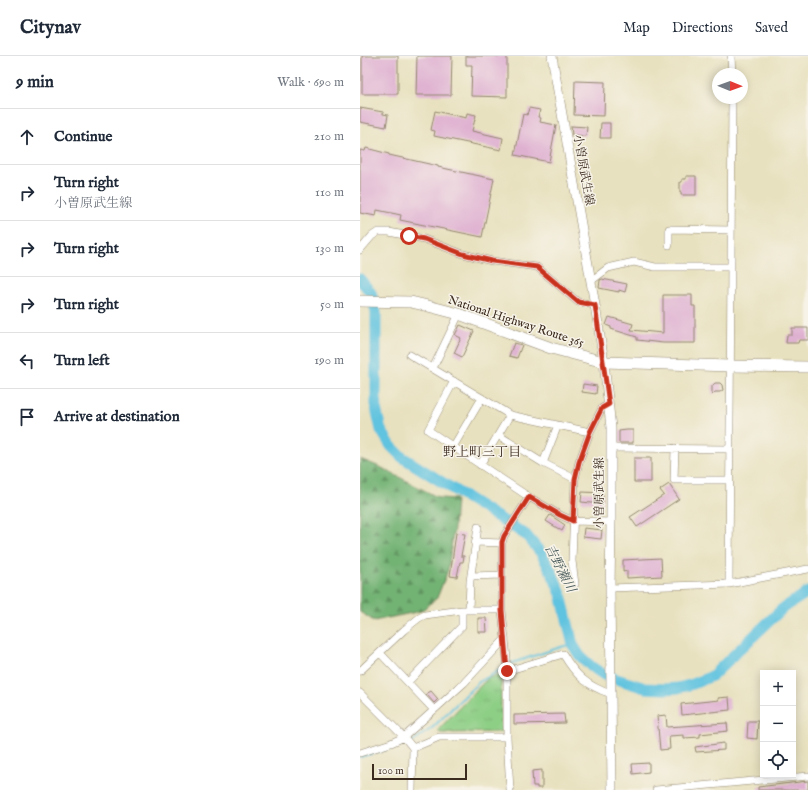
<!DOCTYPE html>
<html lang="en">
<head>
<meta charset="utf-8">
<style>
	body { margin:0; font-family:"IM FELL English","Noto Serif JP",serif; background:#f2f2f3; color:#1f2937 }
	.controls { position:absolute; right:12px; bottom:12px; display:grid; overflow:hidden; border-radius:0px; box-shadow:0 2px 10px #0003 }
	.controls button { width:36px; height:36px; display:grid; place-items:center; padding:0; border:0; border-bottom:1px solid #e0e1e3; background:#fff; color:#1f2937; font:20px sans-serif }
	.compass { position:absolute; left:352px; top:12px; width:36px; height:36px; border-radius:50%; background:#fff; box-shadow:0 2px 10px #0003; rotate:91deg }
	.scale { position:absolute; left:12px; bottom:10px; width:95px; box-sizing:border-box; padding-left:4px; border:2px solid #3b2a1e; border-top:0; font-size:11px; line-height:14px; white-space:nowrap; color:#3b2a1e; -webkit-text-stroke:3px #f7f3e8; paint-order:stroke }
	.stop { position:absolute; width:12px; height:12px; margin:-9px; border:3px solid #c8321e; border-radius:50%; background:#fff }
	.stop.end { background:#c8321e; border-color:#fff; box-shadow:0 1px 4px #0008 }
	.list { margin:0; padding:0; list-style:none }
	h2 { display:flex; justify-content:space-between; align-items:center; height:52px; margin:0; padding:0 16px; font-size:17px }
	h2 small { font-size:13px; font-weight:400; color:#747a83 }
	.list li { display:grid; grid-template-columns:26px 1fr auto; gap:12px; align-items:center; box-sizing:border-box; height:56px; padding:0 16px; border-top:1px solid #e0e1e3 }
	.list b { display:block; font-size:15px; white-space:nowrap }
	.list p { margin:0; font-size:13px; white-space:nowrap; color:#747a83 }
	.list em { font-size:13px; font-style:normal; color:#747a83 }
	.icon { flex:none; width:22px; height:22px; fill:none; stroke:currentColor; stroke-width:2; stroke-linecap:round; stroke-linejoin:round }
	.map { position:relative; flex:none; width:448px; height:734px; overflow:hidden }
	header { display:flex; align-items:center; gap:24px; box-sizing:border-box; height:56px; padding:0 20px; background:#fff; border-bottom:1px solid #e0e1e3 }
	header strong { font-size:19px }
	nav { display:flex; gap:22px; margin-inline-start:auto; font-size:14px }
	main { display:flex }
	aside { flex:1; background:#fff }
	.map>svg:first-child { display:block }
</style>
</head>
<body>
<header>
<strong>Citynav</strong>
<nav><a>Map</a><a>Directions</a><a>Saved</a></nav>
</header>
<main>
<aside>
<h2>9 min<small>Walk · 690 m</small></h2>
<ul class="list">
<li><svg class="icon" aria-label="ahead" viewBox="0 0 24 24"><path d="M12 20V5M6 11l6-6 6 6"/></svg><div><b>Continue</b></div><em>210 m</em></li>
<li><svg class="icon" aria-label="right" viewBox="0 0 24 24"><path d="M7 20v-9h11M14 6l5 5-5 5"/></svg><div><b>Turn right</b><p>小曽原武生線</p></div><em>110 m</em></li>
<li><svg class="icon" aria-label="right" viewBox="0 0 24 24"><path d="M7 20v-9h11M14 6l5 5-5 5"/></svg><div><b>Turn right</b></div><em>130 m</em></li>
<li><svg class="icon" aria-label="right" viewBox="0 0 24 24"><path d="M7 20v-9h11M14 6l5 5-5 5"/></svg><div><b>Turn right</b></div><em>50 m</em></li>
<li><svg class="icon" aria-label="left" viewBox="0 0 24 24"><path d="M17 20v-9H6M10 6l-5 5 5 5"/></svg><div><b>Turn left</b></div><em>190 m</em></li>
<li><svg class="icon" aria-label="arrive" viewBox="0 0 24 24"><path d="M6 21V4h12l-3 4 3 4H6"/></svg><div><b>Arrive at destination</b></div></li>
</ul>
</aside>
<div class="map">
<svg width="448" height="734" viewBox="0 0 448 734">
	<defs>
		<pattern id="forest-firs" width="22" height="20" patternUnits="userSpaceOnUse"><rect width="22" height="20" fill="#72b273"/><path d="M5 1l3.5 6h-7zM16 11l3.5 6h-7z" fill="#5f915e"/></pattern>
		<pattern id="park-tufts" width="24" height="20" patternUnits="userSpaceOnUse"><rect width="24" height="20" fill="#8ecf86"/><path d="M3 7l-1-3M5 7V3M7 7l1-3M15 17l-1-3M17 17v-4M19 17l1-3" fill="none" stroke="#7bb273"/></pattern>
	</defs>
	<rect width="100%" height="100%" fill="#f7f3e8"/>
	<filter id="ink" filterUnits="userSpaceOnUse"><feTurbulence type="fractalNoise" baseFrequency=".025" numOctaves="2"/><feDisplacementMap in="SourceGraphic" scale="8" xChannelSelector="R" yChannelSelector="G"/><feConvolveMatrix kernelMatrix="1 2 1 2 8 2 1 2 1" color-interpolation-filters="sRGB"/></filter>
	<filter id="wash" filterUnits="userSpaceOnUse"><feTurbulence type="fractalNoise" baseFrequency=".012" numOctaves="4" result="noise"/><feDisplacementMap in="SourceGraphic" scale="16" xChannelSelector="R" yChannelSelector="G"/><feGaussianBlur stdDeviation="0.9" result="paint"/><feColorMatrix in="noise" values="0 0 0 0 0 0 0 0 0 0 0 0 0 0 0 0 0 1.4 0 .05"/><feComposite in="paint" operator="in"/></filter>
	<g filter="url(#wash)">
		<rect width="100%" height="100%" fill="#e8e1bf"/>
		<path fill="url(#forest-firs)" stroke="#566e48" d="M0,403l20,8 59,31 17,1 -2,29 -6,42 -11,28 -16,13 -47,10 -14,-9z"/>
		<path fill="url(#park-tufts)" stroke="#647c52" d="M141,618v58l-60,1 -3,-3 50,-52z"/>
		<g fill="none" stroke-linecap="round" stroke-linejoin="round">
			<path stroke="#61c3df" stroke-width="2" d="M149,608l55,-18 9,-1
				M51,686l20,-13 48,-47 26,-15
				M0,701l47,-14"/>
			<path stroke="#61c3df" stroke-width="11" d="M0,223l11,14 5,19v96l5,22 10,16 11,11 124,78 15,18 11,20 9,21 12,51 7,11 12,11 12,8 41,13 20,1 13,-1 15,-4 19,-8 70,-67 26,-17"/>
		</g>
		<g id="blocks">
			<path fill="#dfb1d1" d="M2,0h36v38h-36z
				M57,0h35l-1,39h-35z
				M106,0h41v41l-36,-1 1,-31h-6z
				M215,25l30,1 -1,34 -30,-1z
				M0,52l23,4v2l5,1 -2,12 -26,-5z
				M169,52l11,2 -2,7 3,1 -1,4 16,3 -7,37 -34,-7 8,-41 4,1z
				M75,55l31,7 1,-5 9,2 -4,16 31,7 -2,12 -67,-14 1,-5 -4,-1z
				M241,67h9v15h-10z
				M211,70l16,1 -1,9 -14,-1z
				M6,92l23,6v1l49,11v1l56,12 -12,58 -82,-17 1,-5 -24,-5 -1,6 -16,-3v-63l5,1z
				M326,120h10v19h-15v-3h-1v-10h2v-3h4z
				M242,223l25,5 -2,8 -6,-2v2l-20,-4 1,-8z
				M303,239h29v11h3v37h-32l-26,-3v-3l-26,-8v-2l-5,-2 3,-8 24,7 -2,6 32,3z
				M100,269l14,6 -12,26 -8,-4 7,-15 -6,-3z
				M432,272h16v12h-9l-1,3h-12l1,-8h5z
				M154,287l8,2 -5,13 -8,-2z
				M355,327h5l2,2 1,5 -3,2h-5l-3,3v-9z
				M223,328l14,2 -1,8 -14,-2z
				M267,374h6v13h-14v-12z
				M274,402h17v24h-17z
				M309,428l10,15 -42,28 -7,-10 34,-22 -4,-5z
				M222,436l21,1v11l-22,-2z
				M190,459l15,10 -3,6 -16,-10z
				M224,472l18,2 -1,9 -18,-2z
				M96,477l9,1 -4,22h3l-1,6h-3l-3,15 -7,-1z
				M301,502l1,18 -35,2v-7l-4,1v-12z
				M118,562h8l1,14h-9z
				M71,635l7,8 -4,4 -8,-9z
				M369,641l1,13 -48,5 -1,-11 38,-4 -1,-2z
				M204,658l1,9 -51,1v-9z
				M306,659l1,12 60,-4 1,8 -28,3v3l-16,1v-3l-15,1 1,13 -10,1 -3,-34z
				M388,665h10l-1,18 -10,-1z
				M364,687v7l-28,2 -1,-5z
				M289,707v9l-16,2 -1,-10z
				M182,714v18h-5v-2h-4l-1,-15z
				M448,725v9h-50v-3z"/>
		</g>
	</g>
	<g filter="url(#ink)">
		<use href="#blocks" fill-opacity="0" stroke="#92866e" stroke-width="1"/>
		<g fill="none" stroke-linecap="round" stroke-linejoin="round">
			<defs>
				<path id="minor" d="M371,0l1,18
					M309,189v-16l62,1
					M0,194l12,-14 6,-4h11l35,7 39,15 29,7 45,6 41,35 17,3
					M231,225l17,-13 26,-6 21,5h76
					M50,299l100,60 80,17 12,-24 7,-4
					M73,312l26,-54
					M94,325l-26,49 101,67 31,18 13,6 38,1
					M138,379l45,28 32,16
					M93,391l29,-49
					M251,392l118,1
					M315,392l-1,32h55
					M183,407l15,-38
					M120,409l30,-50
					M115,486l27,1
					M111,520l31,-1
					M215,528l-3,-23 3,-82 4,-17 11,-30
					M369,528l3,-486
					M250,532l119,-4 79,-15
					M109,554l1,-29 8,-54
					M20,597l54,57
					M0,615l44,-41 15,-12 6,-3 37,-5h40
					M147,615l56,-17c13,22 24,32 48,40
					M48,626l54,-56v-16
					M0,637l44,44 9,11 -1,42
					M53,692l26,-11h68
					M0,697l31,-10 13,-6 60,-54 41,-44
					M150,734l-3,-53v-78l-5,-49v-67l2,-7 25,-39
					M296,734l152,-14"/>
				<path id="major" d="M192,0l43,249 9,57 7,66v94l-1,66 2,202"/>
				<path id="highway" d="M0,245l51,1 17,4 31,8 92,34 53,14 126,4 78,1"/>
			</defs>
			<use href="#minor" stroke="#92866e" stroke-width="8"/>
			<use href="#major" stroke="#92866e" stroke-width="10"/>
			<use href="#highway" stroke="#92866e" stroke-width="12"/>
			<use href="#minor" stroke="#fff" stroke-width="7"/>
			<use href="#major" stroke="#fff" stroke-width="9"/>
			<use href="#highway" stroke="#fff" stroke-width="11"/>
		</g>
	</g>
	<g fill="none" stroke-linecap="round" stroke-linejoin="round" filter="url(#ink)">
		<path stroke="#c8321e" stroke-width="5" d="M49,180l15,3 39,15 29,7 45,6 41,35 17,3 14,99 -7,4 -12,24 -11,30 -4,17 -2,42 -13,-6 -31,-18 -25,39 -2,6v68l5,61"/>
	</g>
	<g text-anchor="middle" stroke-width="3" stroke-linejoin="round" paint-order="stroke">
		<g font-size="12" fill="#3b2a1e" stroke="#f7f3e8">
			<text transform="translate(224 114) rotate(80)" y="4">小曽原武生線</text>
			<text transform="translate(156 265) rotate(18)" y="4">National Highway Route 365</text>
			<text transform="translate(239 437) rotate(-90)" y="4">小曽原武生線</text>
		</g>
		<g font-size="13" fill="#3b2a1e" stroke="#f7f3e8">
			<text x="122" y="400">野上町三丁目</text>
		</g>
		<g font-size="13" font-style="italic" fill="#465858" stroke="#f7f3e8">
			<text transform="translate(201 512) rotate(63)" y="5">吉野瀬川</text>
		</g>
	</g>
</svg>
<div class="controls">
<button>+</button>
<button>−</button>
<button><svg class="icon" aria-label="locate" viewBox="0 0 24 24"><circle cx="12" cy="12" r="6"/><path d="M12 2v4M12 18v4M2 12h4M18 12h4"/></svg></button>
</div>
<svg class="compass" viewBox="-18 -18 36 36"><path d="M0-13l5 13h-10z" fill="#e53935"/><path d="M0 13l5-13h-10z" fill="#747a83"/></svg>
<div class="scale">100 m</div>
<div class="stop" style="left:49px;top:180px"></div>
<div class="stop end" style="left:147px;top:615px"></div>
</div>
</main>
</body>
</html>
